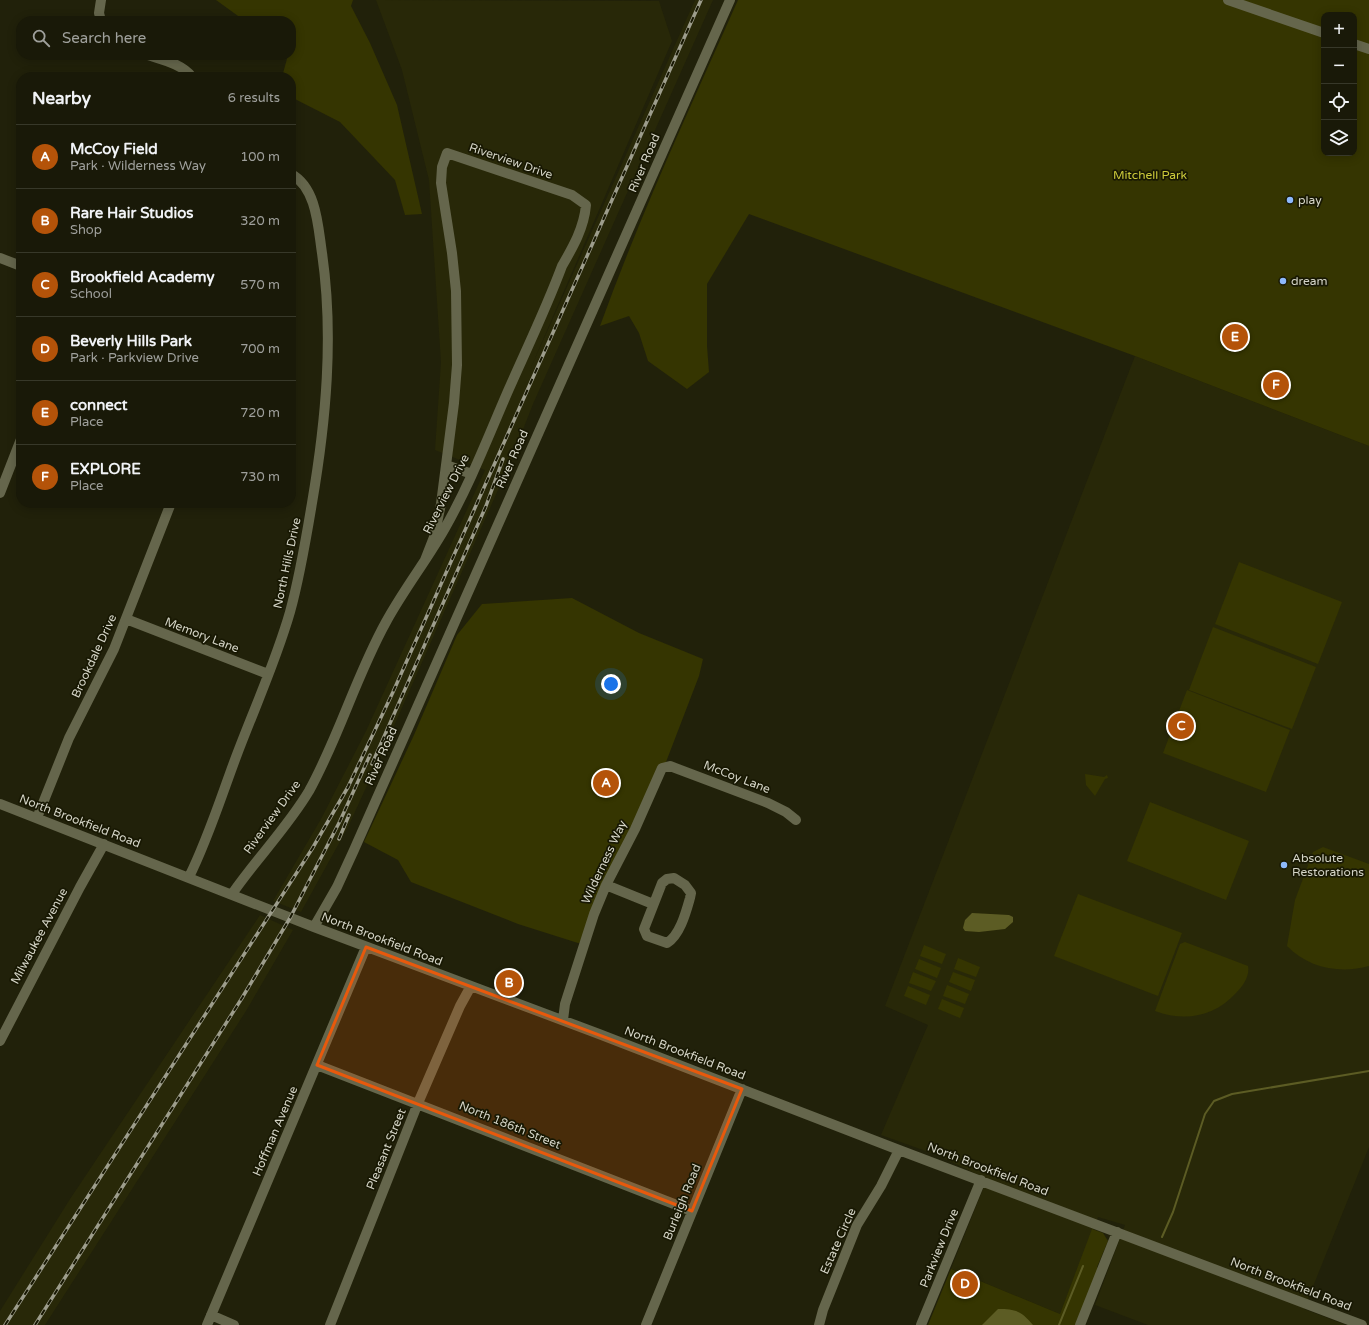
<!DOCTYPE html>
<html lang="en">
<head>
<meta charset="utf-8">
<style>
	body { margin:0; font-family:"Varela Round",sans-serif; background:#262616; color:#f1f3f6 }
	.controls { position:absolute; right:12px; top:12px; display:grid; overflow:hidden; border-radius:8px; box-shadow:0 2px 10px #0003 }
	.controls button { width:36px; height:36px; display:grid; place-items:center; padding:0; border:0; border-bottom:1px solid #373829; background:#191908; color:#f1f3f6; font:20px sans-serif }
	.you { position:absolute; left:611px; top:684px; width:14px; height:14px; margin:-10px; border:3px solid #fff; border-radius:50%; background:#1a73e8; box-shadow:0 0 0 6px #1a73e833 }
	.badge { display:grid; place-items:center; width:26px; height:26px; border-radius:50%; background:#b45309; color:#fff; font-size:13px; font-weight:700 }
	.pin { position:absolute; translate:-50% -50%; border:2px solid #fff; box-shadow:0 1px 4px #0006 }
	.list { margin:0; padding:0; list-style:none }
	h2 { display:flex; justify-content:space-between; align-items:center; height:52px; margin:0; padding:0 16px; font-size:17px }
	h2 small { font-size:13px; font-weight:400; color:#9fa09c }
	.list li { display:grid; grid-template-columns:26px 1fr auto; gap:12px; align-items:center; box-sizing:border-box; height:64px; padding:0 16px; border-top:1px solid #373829 }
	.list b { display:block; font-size:15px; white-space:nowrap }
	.list p { margin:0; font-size:13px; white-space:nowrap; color:#9fa09c }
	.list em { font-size:13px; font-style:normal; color:#9fa09c }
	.icon { flex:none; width:22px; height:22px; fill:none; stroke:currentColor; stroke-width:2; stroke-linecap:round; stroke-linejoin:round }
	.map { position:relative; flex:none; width:1369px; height:1325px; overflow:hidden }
	.search { position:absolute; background:#191908; box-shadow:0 2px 10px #0003; left:16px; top:16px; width:280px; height:44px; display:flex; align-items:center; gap:10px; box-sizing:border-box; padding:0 14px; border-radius:16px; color:#9fa09c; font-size:15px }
	.panel { position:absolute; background:#191908; box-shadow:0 2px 10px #0003; left:16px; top:72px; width:280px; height:436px; border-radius:16px }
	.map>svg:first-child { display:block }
</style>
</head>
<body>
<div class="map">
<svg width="1369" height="1325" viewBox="0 0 1369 1325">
	<rect width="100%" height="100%" fill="#21210a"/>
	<path fill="#282808" d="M376,0l283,1 13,40 -143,331 166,-372h18l-180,404 -24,61 -123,279 -38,83 -47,85 -28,-11 48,-82 45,-88 119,-261 -50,-20 6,-88 -12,-182 -27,-110z
		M1135,356l234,90v701l-65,162 42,16h-198l-53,-20 30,-80 -27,-8 -38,97 -109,-45 36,-90 -50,-24 -56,-20 47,-110 -43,-19z
		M260,915l33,15 -47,81 -201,314h-45v-14l70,-112z"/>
	<path fill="#353501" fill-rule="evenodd" d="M216,0h137l-2,6 19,37 27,62 25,109 -17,1 -10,-35 -55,-58 -49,-25v-20h-9l6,-22h3v-34h-46z
		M738,0h631v446l-234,-90 -386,-142 -42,70v62l2,26 -22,17 -39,-28 -9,-28 -10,-17 -29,10c40,-111 90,-218 138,-326zM1324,15h30v138h-30z
		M1239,562l103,40 -24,62 -103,-40z
		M572,598l67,35 64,26 -4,17 -33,86 -83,180 -5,1 -60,-19 -107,-42 -13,-22 -34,-18 50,-107 43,-100 25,-31z
		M1213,627l103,40 -24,62 -103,-39z
		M1187,690l103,40 -24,62 -103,-39z
		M1085,774l19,3 3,-2 1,3 -3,1 -10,17 -9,-11z
		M1150,802l99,39 -23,59 -99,-39z
		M1323,847l46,17v102c-29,8 -61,2 -82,-20l8,-46 18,-48z
		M1078,894l104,39 -24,63 -104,-40z
		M1185,942l63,24c2,10 -5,20 -12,27 -22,24 -51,29 -81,18l25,-67z
		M924,945l22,9 -4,10 -22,-8z
		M958,958l22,9 -4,10 -22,-8z
		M919,959l22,9 -4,10 -22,-9z
		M913,972l23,9 -5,10 -22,-8z
		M953,972l22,8 -4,11 -22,-9z
		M947,985l22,9 -4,10 -22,-8z
		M908,986l22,9 -4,10 -22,-9z
		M942,999l22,9 -4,10 -22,-9z
		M1092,1229l11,4 5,8 -11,26 3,4 -23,54h-149l23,-56 109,45z"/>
	<path fill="#5c5c24" d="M972,913l37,2 4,2v5l-8,7 -26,3 -14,-1 -2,-3 2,-8z
		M998,1309c18,0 23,2 35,16h-51z"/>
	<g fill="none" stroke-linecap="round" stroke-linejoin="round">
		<path stroke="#5c5c24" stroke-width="2" d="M1162,1237l11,-25 32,-98 9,-13 18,-7 137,-23
			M1059,1325l24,-59"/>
		<path stroke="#65664c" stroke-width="10" d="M1228,0l96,33
			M101,21l-2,-8 2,-13
			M1354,44l15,5
			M148,55c15,5 34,9 44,22
			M0,258l21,8
			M446,465l26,9
			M0,493l21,-54
			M126,619l142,55
			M0,804l314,123 285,107 300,116 463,175
			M37,818l32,-80 45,-89 57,-146
			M189,877c19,-38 32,-80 47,-120 18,-48 40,-96 54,-145 10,-36 16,-73 22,-109 14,-82 22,-167 10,-250 -4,-26 -5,-65 -31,-79
			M674,878l11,7 6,8 -1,5c-4,14 -10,37 -23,45l-20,-7 -3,-7 18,-46 5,-4z
			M606,885l47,19
			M232,894c24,-35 55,-66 77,-103 30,-54 47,-115 77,-169 18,-33 41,-62 59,-94 25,-44 43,-91 63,-137 18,-41 38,-82 54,-125 11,-19 22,-38 24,-61l-14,-10 -125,-42 -5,14 -1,16 11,70 4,38 1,74 -3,38 -13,101 -7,33 -9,23
			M314,927l23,-40 17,-37 376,-850
			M563,1020l2,-16 29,-90 12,-29 29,-56 27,-61 8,-2 98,37 18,9 10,8
			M0,1041l80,-154 24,-43
			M317,1065l375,146
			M211,1315l23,10
			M207,1325l159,-378
			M330,1325l88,-222 42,-97 11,-20
			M646,1325l96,-236
			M819,1325l4,-15 34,-85 24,-39 18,-36
			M921,1325l60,-145
			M1080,1325l37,-93"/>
		<defs>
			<path id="rail" d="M372,764l114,-258 17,-47
				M339,839l10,-24
				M5,1325l307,-476 36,-62 45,-95 308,-692
				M35,1325l207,-327 48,-80 50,-97 30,-66"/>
		</defs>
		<use href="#rail" stroke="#9d9d8c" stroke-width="3.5"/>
		<use href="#rail" stroke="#181803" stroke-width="2" stroke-dasharray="6" stroke-linecap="butt"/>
	</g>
	<path fill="#e8590c" fill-opacity="0.2" stroke="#e8590c" stroke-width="3" stroke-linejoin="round" d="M366,947l376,142 -50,122 -375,-146z"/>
	<g fill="#8db9fc" stroke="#181803" stroke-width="1.5">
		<circle cx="1290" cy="200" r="4"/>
		<circle cx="1283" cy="281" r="4"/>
		<circle cx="1284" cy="865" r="4"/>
	</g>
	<g text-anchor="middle" stroke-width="3.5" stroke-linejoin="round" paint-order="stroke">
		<g font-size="12" fill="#d4d4c6" stroke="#181803">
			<text transform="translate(511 161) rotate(19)" y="4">Riverview Drive</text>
			<text transform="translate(644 163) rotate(-67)" y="4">River Road</text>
			<text transform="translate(512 459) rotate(-66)" y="4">River Road</text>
			<text transform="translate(446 494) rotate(-63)" y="4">Riverview Drive</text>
			<text transform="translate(287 563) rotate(-78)" y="4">North Hills Drive</text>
			<text transform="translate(202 635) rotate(21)" y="4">Memory Lane</text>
			<text transform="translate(94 656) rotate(-65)" y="4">Brookdale Drive</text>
			<text transform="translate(381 756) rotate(-66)" y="4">River Road</text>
			<text transform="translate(737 777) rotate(21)" y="4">McCoy Lane</text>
			<text transform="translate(272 817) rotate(-54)" y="4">Riverview Drive</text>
			<text transform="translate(80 821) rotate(21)" y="4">North Brookfield Road</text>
			<text transform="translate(604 862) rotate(-65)" y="4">Wilderness Way</text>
			<text transform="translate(39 936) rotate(-62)" y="4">Milwaukee Avenue</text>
			<text transform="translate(382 939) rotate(21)" y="4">North Brookfield Road</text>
			<text transform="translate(685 1053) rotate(21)" y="4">North Brookfield Road</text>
			<text transform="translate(510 1125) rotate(22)" y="4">North 186th Street</text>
			<text transform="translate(275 1131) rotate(-67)" y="4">Hoffman Avenue</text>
			<text transform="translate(386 1149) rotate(-68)" y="4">Pleasant Street</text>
			<text transform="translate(988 1169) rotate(21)" y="4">North Brookfield Road</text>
			<text transform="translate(682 1202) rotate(-68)" y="4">Burleigh Road</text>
			<text transform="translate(838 1241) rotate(-66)" y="4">Estate Circle</text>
			<text transform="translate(939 1248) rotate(-68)" y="4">Parkview Drive</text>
			<text transform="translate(1291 1284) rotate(21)" y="4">North Brookfield Road</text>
		</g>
		<g font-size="12" fill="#cdcb3a" stroke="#181803">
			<text x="1150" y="179">Mitchell Park</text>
		</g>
		<g font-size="12" fill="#d4d4c6" stroke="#181803" text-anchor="start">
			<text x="1298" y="204">play</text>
			<text x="1291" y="285">dream</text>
			<text x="1292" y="862">Absolute<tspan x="1292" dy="14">Restorations</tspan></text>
		</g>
	</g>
</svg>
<div class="controls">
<button>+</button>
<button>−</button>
<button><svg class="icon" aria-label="locate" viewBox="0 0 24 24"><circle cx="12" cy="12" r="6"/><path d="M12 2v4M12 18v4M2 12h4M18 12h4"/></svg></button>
<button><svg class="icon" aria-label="layers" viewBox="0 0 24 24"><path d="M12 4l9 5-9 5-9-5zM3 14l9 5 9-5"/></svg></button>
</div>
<div class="you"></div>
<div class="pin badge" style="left:606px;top:783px">A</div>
<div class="pin badge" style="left:509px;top:983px">B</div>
<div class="pin badge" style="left:1181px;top:726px">C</div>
<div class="pin badge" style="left:965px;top:1284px">D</div>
<div class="pin badge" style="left:1235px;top:337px">E</div>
<div class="pin badge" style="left:1276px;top:385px">F</div>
<div class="search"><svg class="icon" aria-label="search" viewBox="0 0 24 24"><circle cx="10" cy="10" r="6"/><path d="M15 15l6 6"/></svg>Search here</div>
<section class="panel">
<h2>Nearby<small>6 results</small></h2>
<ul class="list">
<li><span class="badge">A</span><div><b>McCoy Field</b><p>Park · Wilderness Way</p></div><em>100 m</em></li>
<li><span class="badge">B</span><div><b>Rare Hair Studios</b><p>Shop</p></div><em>320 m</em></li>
<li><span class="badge">C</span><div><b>Brookfield Academy</b><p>School</p></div><em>570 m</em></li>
<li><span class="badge">D</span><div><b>Beverly Hills Park</b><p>Park · Parkview Drive</p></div><em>700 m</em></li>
<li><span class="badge">E</span><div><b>connect</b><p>Place</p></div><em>720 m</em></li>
<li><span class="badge">F</span><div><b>EXPLORE</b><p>Place</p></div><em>730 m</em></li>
</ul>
</section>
</div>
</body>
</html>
